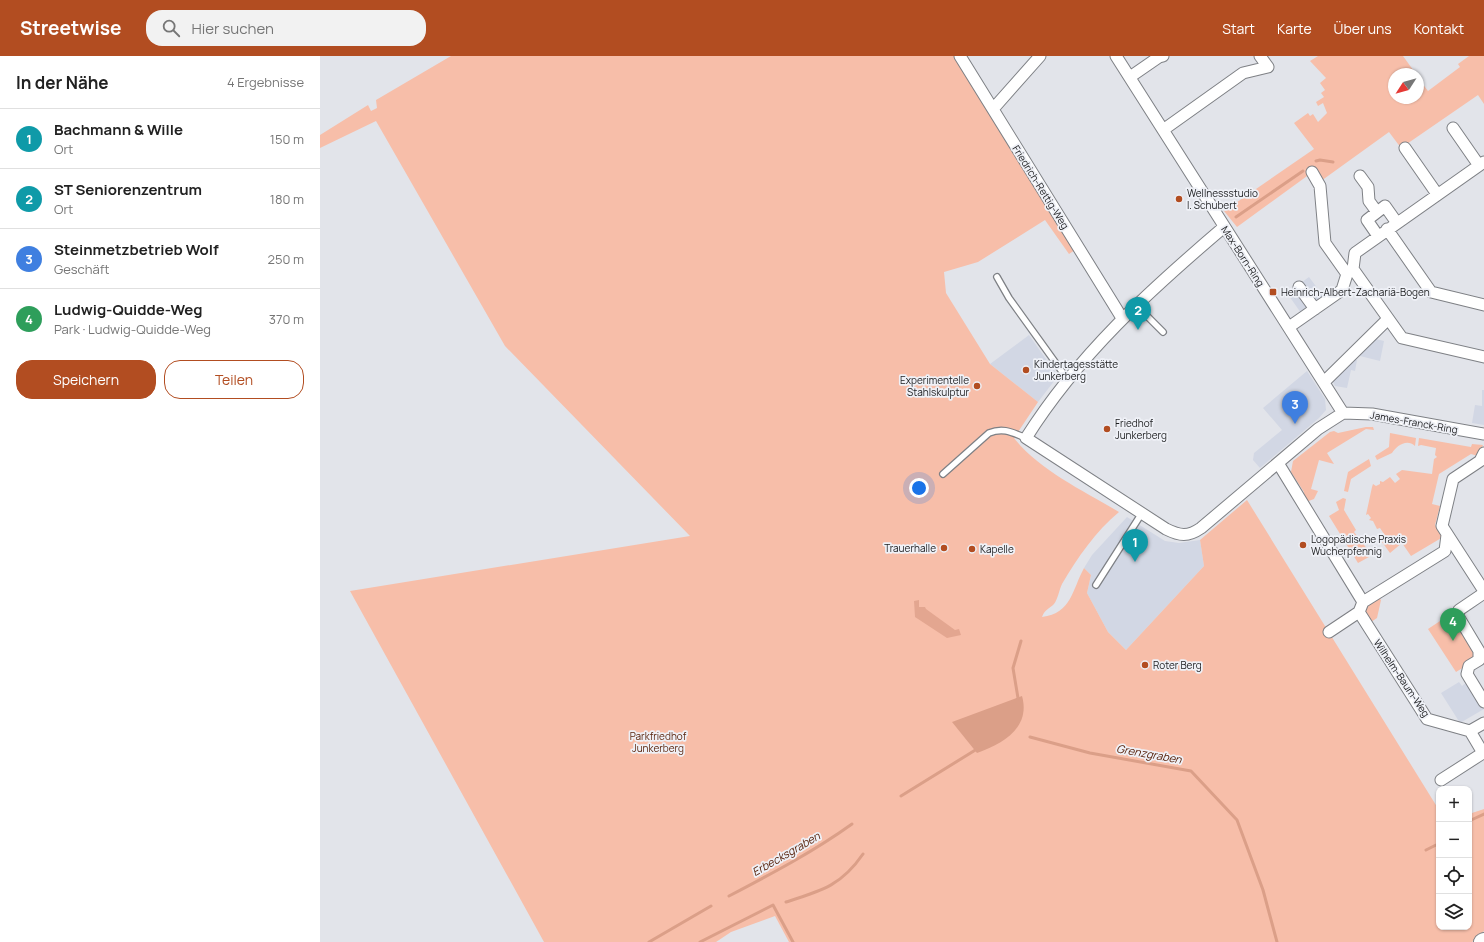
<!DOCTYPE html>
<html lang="de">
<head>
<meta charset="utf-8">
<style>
	body { margin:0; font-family:Manrope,sans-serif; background:#f2f2f2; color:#222 }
	.controls { position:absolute; right:12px; bottom:12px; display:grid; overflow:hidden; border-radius:8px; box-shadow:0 1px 3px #0004 }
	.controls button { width:36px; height:36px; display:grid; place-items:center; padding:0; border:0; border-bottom:1px solid #e0e0e0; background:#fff; color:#222; font:20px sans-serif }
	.compass { position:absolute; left:1068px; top:12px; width:36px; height:36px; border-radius:50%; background:#fff; box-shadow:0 1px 3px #0004; rotate:234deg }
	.you { position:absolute; left:599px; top:432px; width:14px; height:14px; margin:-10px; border:3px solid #fff; border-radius:50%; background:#1a73e8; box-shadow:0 0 0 6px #1a73e833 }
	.badge { display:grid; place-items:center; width:26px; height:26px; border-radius:50%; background:#b24d21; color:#fff; font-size:13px; font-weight:700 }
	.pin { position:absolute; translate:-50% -33px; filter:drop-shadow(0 1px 2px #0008) }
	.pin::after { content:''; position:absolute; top:21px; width:14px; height:12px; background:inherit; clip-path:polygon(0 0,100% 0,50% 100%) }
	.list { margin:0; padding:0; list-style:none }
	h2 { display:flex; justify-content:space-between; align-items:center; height:52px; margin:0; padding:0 16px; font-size:17px }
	h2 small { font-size:13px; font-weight:400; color:#767676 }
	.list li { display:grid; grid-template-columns:26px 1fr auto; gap:12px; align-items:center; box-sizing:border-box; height:60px; padding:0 16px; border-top:1px solid #e0e0e0 }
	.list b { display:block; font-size:15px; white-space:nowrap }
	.list p { margin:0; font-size:13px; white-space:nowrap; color:#767676 }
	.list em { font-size:13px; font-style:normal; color:#767676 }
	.actions { display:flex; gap:8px; padding:12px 16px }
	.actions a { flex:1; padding:9px 0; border:1px solid #b24d21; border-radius:16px; text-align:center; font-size:14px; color:#b24d21 }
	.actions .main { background:#b24d21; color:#fff }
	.icon { flex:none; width:22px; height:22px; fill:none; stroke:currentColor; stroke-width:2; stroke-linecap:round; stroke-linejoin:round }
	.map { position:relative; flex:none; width:1164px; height:886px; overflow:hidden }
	header { display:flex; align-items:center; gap:24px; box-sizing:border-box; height:56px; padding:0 20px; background:#b24d21; color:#fff }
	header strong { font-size:19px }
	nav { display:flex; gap:22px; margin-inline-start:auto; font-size:14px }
	.search { width:280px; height:36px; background:#f2f2f2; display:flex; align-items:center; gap:10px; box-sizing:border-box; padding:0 14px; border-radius:16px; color:#767676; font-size:15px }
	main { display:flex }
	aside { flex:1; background:#fff }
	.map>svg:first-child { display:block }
</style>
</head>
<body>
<header>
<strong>Streetwise</strong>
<div class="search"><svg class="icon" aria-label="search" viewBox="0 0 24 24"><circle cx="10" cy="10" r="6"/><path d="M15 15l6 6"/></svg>Hier suchen</div>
<nav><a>Start</a><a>Karte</a><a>Über uns</a><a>Kontakt</a></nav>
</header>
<main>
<aside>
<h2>In der Nähe<small>4 Ergebnisse</small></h2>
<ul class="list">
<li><span class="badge" style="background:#0f9aa8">1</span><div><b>Bachmann &amp; Wille</b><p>Ort</p></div><em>150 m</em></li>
<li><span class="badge" style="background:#0f9aa8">2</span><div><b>ST Seniorenzentrum</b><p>Ort</p></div><em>180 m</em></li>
<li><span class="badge" style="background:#3f7fe0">3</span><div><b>Steinmetzbetrieb Wolf</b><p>Geschäft</p></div><em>250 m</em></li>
<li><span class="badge" style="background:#2e9e5b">4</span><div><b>Ludwig-Quidde-Weg</b><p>Park · Ludwig-Quidde-Weg</p></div><em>370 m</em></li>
</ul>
<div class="actions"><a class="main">Speichern</a><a>Teilen</a></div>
</aside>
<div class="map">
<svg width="1164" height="886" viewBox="0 0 1164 886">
	<rect width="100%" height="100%" fill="#e2e4ea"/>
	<path fill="#d2d7e4" d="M989,221l15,20 -23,16 -14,-20z
		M709,279l29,41 -20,26 -48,-38z
		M1052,282l12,3 -4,20 -20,-5z
		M1030,303l7,1 -2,11 -4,-1 -4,18 -12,-2 -4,-8z
		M987,315l18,28 1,11 -7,8 -59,50 -7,-8 1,-7 28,-23 -19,-22z
		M1162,334h2v35l-12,-2 3,-18 7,1z
		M807,461l38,24 14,2 21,-3 4,26 -78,84 -18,-18 -21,-39 4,-18 -7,-7 8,-13z
		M1148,625l16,28 -24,14 -19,-30 18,-11 3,4z"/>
	<path fill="#f7bea9" d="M131,0h503l121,194 -6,4 -24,-34 -67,42 -34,10 2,21 44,71 48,38 -24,36c25,32 70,53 105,74 -23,19 -42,46 -57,72 -3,6 -4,15 -8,20 -5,5 -9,5 -12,13 30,-4 30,-27 42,-49l7,7 -4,18 21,39 18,18 78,-84 -4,-26 47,-40 192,310v117h30v-113l15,-5v122l-12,11h-683l-14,-26 -44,16 -15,10h-172l-194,-351 340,-55 -185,-190 -129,-225 -56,27v-13l48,-30 3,6 6,-3 -1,-8z
		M998,0h85l13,18h-22v24h24v-20l10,13 32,-24 -2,-3 11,-8h15v48l-6,-9 -77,53 -12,-16 -68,49 -7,-10 -77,56 -13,-16 90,-62 -20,-26 14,-10 2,3 3,-2 5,8 9,-9 -4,-10 -5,3 -2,-4 8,-5 -3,-4 4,-3 -5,-7 6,-5 -16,-17z
		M1046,371h7l1,3 -8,-1 -39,24 7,11 -15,-4 -8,29 7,2 -4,8 -8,3 -3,-6 1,-4 -13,-20 2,-11 37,-29 4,-1 4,2z
		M1070,377l26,5 -1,8c-8,-8 -19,0 -23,7l-15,7 -2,-4 14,-9z
		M1099,382l52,9 1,-3 11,1 -5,11 -7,-2 -32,20 -7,30 8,2 -5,19 8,12 -32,19 -9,-13 -12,10 -8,-11 3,-2 -3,-4 2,-2 -4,-6 -3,1 -4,-8 -4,-1 2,-2 -3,-4 -2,1 6,-28 1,-3 3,2 4,-2v-3l3,1 7,-5 5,6 5,-4 -4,-5 6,-4 30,4 2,-15 3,-2 -2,-2 1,-7 -15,-3 -3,1z
		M1049,403l2,7 -20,13 -3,13 -4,-1 4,-19z
		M1023,442l3,1 -2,11 12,20 -2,2 14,18 -2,2 3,5 -11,6 -29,-47 10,-6 -3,-8z
		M1059,542l2,2 -4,18 -6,4 -6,-10 1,-5z
		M1132,557l26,39 -1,7 -21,13 -28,-43z"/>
	<path fill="#e3a690" d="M599,544v7h6l1,2 29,21 4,-1 2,6 -14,3 -32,-21 -1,-16z"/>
	<path fill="#db9f88" d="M702,640c9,32 -20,48 -45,57l-25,-31z"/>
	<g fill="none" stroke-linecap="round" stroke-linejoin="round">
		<path stroke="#db9f88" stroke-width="3" d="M996,105l4,-1 13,2
			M916,161l67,-46
			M696,645l2,-3 -5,-30 8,-27
			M710,681l60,16 101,18 46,49 26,70 14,52
			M581,740l76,-47
			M1149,765l15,-7
			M1106,794l10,-5
			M409,840c42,-22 84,-44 123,-72
			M466,846c35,-11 55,-16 77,-48
			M329,886l62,-36
			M380,886l73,-37 20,37"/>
		<defs>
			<path id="lane" d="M677,221l12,21 59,82
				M816,249l27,27
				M623,418l46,-41c15,-6 24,0 37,5
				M776,529l46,-72"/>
			<path id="street" d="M640,0l162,262
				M796,0l227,357
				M810,21l29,-20 4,-1
				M673,53l47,-53
				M1133,72l25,36
				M843,74l80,-57 25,-6 -8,-11
				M1085,92l32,46
				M992,116l8,14 5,57 22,31
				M1040,120l8,11 1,14 8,11
				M904,171c-75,64 -145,127 -198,211l140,91c14,7 22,8 35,-1l117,-99 25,-16
				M1067,173l44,63 53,13
				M1058,180l-11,-16 18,-14 12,17
				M1033,213l49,69 82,19
				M979,231l16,22
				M969,271l53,-37 5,-16 6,-5 2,-16 129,-91
				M1004,326l64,-63
				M1023,357l29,1 112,20
				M1164,397l-4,8 -27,18 -11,47 42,65
				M958,407l85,139 -4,10 68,107 43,12 14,-8
				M1164,537l-25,17 -1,6 21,35v9l-10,6 -2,8 17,28
				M1043,546l82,-51 2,-16
				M1009,576l30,-20
				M1121,724l42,-27 -13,-22"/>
			<path id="secondary" d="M1162,886l2,-1"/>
		</defs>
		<use href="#lane" stroke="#7e8085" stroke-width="8"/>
		<use href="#street" stroke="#7e8085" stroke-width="13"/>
		<use href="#secondary" stroke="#7e8085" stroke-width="18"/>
		<use href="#lane" stroke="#fff" stroke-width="5.5"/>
		<use href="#street" stroke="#fff" stroke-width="11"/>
		<use href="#secondary" stroke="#fff" stroke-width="16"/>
	</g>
	<g fill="#b24d21" stroke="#eff1f7" stroke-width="1.5">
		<circle cx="859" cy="143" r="4"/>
		<rect x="949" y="232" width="8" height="8" rx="2"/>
		<circle cx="706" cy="314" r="4"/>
		<circle cx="657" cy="330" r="4"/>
		<circle cx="787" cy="373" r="4"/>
		<circle cx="983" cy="489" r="4"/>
		<circle cx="624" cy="492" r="4"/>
		<circle cx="652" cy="493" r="4"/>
		<circle cx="825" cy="609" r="4"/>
	</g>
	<g text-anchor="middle" stroke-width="3.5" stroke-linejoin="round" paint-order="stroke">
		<g font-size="10" fill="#1b1c1e" stroke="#eff1f7">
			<text transform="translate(721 131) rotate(58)" y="4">Friedrich-Rettig-Weg</text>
			<text transform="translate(923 200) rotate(57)" y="4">Max-Born-Ring</text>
			<text transform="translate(1094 366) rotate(10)" y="4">James-Franck-Ring</text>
			<text transform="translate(1082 622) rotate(56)" y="4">Wilhelm-Baum-Weg</text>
		</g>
		<g font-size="10" fill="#1b1c1e" stroke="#eff1f7" text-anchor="start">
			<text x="867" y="141">Wellnessstudio<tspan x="867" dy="12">I. Schubert</tspan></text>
			<text x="961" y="240">Heinrich-Albert-Zachariä-Bogen</text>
			<text x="714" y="312">Kindertagesstätte<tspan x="714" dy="12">Junkerberg</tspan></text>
			<text x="649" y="328" text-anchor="end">Experimentelle<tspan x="649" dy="12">Stahlskulptur</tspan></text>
			<text x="795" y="371">Friedhof<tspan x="795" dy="12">Junkerberg</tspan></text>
			<text x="991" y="487">Logopädische Praxis<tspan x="991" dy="12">Wucherpfennig</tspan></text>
			<text x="616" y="496" text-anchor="end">Trauerhalle</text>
			<text x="660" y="497">Kapelle</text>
			<text x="833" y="613">Roter Berg</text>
		</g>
		<g font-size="10" fill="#5b250e" stroke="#eff1f7">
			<text x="338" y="684">Parkfriedhof<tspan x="338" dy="12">Junkerberg</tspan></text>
		</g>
		<g font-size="11" font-style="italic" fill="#562009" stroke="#eff1f7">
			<text transform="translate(829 698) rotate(10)" y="4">Grenzgraben</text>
			<text transform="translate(466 798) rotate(-30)" y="4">Erbecksgraben</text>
		</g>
	</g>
</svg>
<div class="controls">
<button>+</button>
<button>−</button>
<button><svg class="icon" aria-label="locate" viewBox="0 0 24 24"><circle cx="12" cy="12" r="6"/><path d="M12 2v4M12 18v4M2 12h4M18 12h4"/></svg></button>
<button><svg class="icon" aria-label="layers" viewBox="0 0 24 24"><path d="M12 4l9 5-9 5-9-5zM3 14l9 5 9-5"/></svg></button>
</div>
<svg class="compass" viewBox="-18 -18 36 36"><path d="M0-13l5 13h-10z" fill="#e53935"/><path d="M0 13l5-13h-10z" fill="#767676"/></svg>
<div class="you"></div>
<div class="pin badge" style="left:815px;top:506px;background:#0f9aa8">1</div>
<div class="pin badge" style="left:818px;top:274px;background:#0f9aa8">2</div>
<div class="pin badge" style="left:975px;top:368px;background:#3f7fe0">3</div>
<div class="pin badge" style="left:1133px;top:585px;background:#2e9e5b">4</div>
</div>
</main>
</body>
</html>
